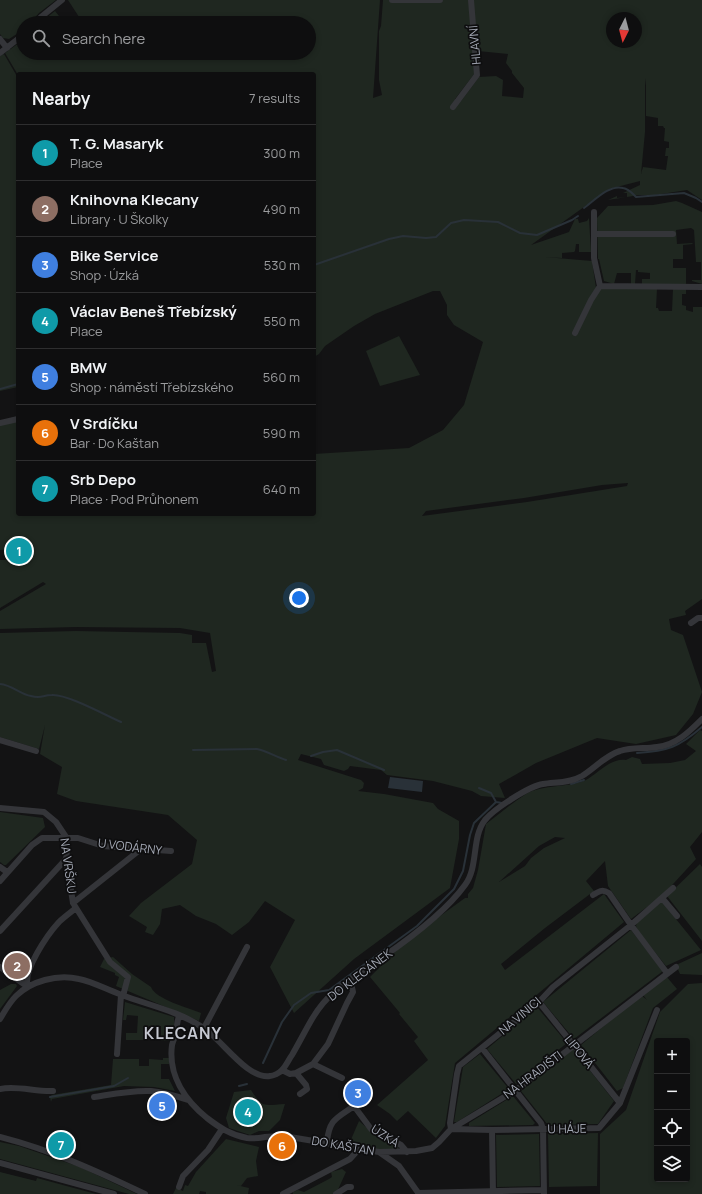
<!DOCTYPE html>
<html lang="en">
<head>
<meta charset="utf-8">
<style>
	body { margin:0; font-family:Manrope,sans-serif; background:#171718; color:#f1f3f6 }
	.controls { position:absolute; right:12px; bottom:12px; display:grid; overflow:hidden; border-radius:4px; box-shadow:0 2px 6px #0003 }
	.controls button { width:36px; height:36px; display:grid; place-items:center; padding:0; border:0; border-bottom:1px solid #2e2e2f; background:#0e0e0f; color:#f1f3f6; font:20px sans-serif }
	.compass { position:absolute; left:606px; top:12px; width:36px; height:36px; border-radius:50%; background:#0e0e0f; box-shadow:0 2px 6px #0003; rotate:186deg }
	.you { position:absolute; left:299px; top:598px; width:14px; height:14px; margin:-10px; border:3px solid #fff; border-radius:50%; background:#1a73e8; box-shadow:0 0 0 6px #1a73e833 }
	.badge { display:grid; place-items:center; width:26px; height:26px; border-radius:50%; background:#b45309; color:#fff; font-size:13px; font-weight:700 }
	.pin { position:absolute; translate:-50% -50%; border:2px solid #fff; box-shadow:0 1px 4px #0006 }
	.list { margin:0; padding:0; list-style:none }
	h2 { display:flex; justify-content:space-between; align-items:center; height:52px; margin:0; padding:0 16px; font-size:17px }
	h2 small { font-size:13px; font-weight:400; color:#9b9c9e }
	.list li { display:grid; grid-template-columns:26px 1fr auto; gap:12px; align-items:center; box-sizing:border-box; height:56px; padding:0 16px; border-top:1px solid #2e2e2f }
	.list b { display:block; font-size:15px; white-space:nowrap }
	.list p { margin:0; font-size:13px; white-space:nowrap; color:#9b9c9e }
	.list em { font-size:13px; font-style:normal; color:#9b9c9e }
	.icon { flex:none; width:22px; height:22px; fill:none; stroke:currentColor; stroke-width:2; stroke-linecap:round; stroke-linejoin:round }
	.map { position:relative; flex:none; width:702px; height:1194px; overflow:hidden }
	.search { position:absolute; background:#0e0e0f; box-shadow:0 2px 6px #0003; left:16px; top:16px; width:300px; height:44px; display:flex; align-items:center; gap:10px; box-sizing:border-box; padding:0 14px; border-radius:22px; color:#9b9c9e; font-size:15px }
	.panel { position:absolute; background:#0e0e0f; box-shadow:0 2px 6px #0003; left:16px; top:72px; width:300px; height:444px; border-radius:4px }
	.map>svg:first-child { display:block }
</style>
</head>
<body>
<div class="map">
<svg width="702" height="1194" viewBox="0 0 702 1194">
	<rect width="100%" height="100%" fill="#131314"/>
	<path fill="#1f2720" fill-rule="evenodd" d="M0,0h56l-17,13 -9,10h-7v7l-14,9 -6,-1 -3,-4z
		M68,0h312l-7,98 9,-3 -3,-15v-49l2,-5 2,-26h319v200l-15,-10 -32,5h-16l-31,5 9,-4v2l10,-1v-4h-4l17,-8v-4l-31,8 -78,56 38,-13 6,-13h3l1,4 8,-2 2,-3 2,34h-12v-8h-3l-1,7 -1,1 -12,1v5l-17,-1 47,4 4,27 -4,12 9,-11h56l-1,19h2l1,3h13l1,-22h13v5h-4v11l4,1v4l7,2v-5h9v292l-17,12 1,4 -17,4 2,11 12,5 19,57 -9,22 -17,21 -40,9 -39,-6 -61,25 -37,21 6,14 -24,-2 -9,-5 -39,-10 -46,-6 -6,-5 -31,-4 -2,3 -4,2 -20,-6 -3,-6 -20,-5 -3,6 63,20 3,3 -1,5 -5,3 26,3 49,9 5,6 21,12v18l-9,49 -96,71 -60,54 -24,-46 25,-47 -30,-19 -16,21 -17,13 -16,-11 -20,-8 -16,-11 -18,4 -2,15 -7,11 -8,-3 2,-5 -18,-11 12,-13 51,-39 5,-24 -29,-25 -92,-14 -19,-7 5,-27 -22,-13 5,-29 -6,24 -39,-12v-104l76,-2 104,2 12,2v8h14l6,29 4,-1 -6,-38 -30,-5 -104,-1 -76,2v-18l46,-27 -3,-2 -43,26v-48h14l5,-6 -1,-5 -18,1v-129l18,-5v98h296v-60l95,-6 34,-18 21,-25 19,-63 -29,-17 -7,-10v-10l-7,-14h-7l-58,23 -21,12 -29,20 -6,8 -5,3v-283h-296v1l-13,-22 18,-13v13h286v-30h-232l4,-3zM612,18h24v24h-24zM478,51l30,3 -2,9 6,8v2l12,15 -1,10 -21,-2 1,-16 -7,-4 -17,1 -18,24 -6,-2 20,-26 -1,-20zM646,78v38l12,2v8h5l1,2h1l-1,13 5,1v6h-3l-1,8h3l-2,14 -23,-3 -2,7 4,-42v-46zM628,483l-1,3 -100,16 -105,14 4,-5 98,-13 78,-13z
		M55,11l8,10 1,-1 2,3h-26z
		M4,54l14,24v309l-18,4v-335z
		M676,201l6,2 20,9v72l-10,-3v-1h9v-18h-5l-2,-32 -3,-2 -15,2 1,14 15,-1 1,1 -10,1v14h-10v9h13v16h-44v-5h8v-6l-12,-1v-2h-2l-1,14h-4v-11h-14l-3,11 -10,-3 -5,-22h-1l-1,-41 11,-12 45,-1z
		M399,336l21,39 -40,11 -14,-35z
		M700,730l2,1v101l-12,15 6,12 -22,24 -15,15 -28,21 -23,-33 -3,-25 -19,20 8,10 -49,37 -44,36 4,6 99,-76 20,28 -169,141 -10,63 -9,12 -28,-27 -11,10 -7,-7 -13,-9 51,-45 -14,-19 4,-4 -19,-23 1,-1 -30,-36 37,-37 58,-42h3v-4l5,-6 5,-18 8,-46c13,-10 26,-21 40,-30 17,-10 43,-6 60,-14 11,-6 26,-23 40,-20l6,-3 8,2 2,5 28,-1 15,-3 11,-9 -10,-7zM555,837l10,1 -21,10 -13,10 -6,8 -26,16 40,-36z
		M0,812l43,6 2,9 -39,38h-2l-4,-3z
		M700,864l2,3v74l-35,-45z
		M661,902l2,1 38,47 -35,16 -28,-35 -2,-5 1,-4z
		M631,930l32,41 -89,68 -31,-37z
		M702,953v22l-22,-1 -4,-9z
		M113,957l19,17 19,13c4,12 38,21 50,26l-2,8 -83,-35 3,-9 -4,-2v-2l-15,-6 4,-8z
		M666,976l11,13 -24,19 -30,80 -6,3 -36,-46 60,-50 6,5 -4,-5z
		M702,983v211h-102v-60l26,-24 34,-98 28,-28zM657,1041h30v138h-30z
		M11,984h5l1,2 -17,23v-19z
		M125,1002l49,15v14l-5,10h-8v-15h-12l-1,14h-22v-7h11l1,-17 -11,-1 -1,5h-3z
		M537,1007l30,36 -51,41 -29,-35z
		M573,1049l41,52 -16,23 -50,1 -27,-34z
		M480,1054l29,35 -52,33h-3l9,-55z
		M163,1058h6v6h-8v15h8l6,12 -21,-4 -30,-1 -72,13 -1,3 -1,-5 2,-2 59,-10 2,-26h26v7h10v-7l14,1z
		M251,1090c12,19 13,15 34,14l-5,16 -11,11h-10l-9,4 -21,-7 -3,-10 8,-26z
		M513,1096l22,27 -2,2 -64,1v-3z
		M359,1121l15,13 24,13 1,1 -2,1 -17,1 -31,-6z
		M598,1133l-1,53 -48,1 -1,-53z
		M539,1134l1,52 -43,1 -1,-52z
		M226,1139l33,8 -3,14 2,15 -11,2 -6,8 -5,-1 13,3 -1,6h-42v-2l-6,-1 -1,3h-26l3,-6 7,3 2,-6 3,1 8,-14z
		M0,1142l19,4 61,21 57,27h-8l-129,-35z
		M342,1169l4,3 -10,22h-43v-2l5,-2 6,2 25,-13 3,-2 -1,-5z
		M0,1172l36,9 1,-3 59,16h-96z"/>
	<path fill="#293138" d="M390,777l33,4 -1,11 -34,-4z"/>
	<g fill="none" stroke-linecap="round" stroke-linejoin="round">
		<path stroke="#293138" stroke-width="2" d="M584,208c11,-8 26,-24 39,-20 6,1 9,5 13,9l48,-4 12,5 6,4
			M314,265l75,-26 14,-3 23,2 10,-1 15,-14 13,-3 34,2 22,11 17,2 35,-15 6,-4
			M0,389l18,-5
			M0,684c12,1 20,10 31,12 11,3 11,-1 21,-1 15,-1 53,20 69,27
			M193,750l64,-1c10,2 19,8 29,11
			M637,753c31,-2 42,-6 65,-26
			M311,756l12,-4 14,-2 47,20
			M571,784l13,-4
			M479,788l12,5 5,9 6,1
			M263,1063l19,-41 12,-17 17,-12 18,-3 88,-64 37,-37 9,-18 7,-36 4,-12 22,-21
			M239,1086l8,-2
			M50,1097l64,-11 14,-8"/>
		<path stroke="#343539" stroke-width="6" d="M392,0h48
			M35,23l6,-6 21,-17
			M0,39l7,9
			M0,53l23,-18
			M453,107l24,-32 -6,-75
			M594,234h79
			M600,286l102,1
			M575,333l16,-33 9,-14 -6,-28v-46
			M0,423l18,-4
			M691,623l7,-5h4
			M0,740l36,11
			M0,808l44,4 12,10 10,15 1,14 -1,8 7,44 37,59 18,15 -5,19
			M0,867l7,5
			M0,881l32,-36 10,-7h36l25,8 68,5
			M593,895c7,-4 9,-6 16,-2l22,32 36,48
			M662,898l15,18
			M73,903l68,-54
			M0,931l66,-72
			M0,967l28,20
			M28,987c-6,-16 20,-53 31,-65 5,-5 12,-10 17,-14
			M539,1002l81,101
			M179,1016c-2,5 -2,11 -3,17 -1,4 -3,8 -4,12 -4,30 13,55 35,73 13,10 24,17 40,20 7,1 12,0 18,-1 8,-1 17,-1 25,0l89,15 20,14 20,28
			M0,1019c5,-8 9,-16 16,-23 15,-15 41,-22 63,-17 15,3 28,11 43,16 26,10 56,16 80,32 19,11 45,53 68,49 3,0 10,-3 12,-6 4,-4 7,-11 10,-15 7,-12 13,-24 20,-36 18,-31 43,-42 71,-62 26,-18 64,-47 82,-72 14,-19 6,-47 20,-65 9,-11 44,-34 58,-36 13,-2 27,-1 39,-8 13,-8 24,-21 38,-25 12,-4 25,-2 37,-4 19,-2 32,-15 45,-28
			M204,1028l43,-81
			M482,1048l59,75 2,6 1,65
			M117,1054l4,-59
			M313,1064l29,14
			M282,1070l8,4 6,-1 17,-9 15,-20 19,-41 6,-11 -3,-13
			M296,1073l10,12 1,4 -7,5
			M0,1089c16,-4 36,3 53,2
			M94,1097c19,-3 38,-7 57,-6 13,1 25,5 37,9
			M356,1100l-2,6 17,23 30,16 6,7
			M451,1129l-1,-6 7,-49 2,-8 80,-64 14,-15 78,-62 42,-37
			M451,1129l41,1 107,-2 21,-25 37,-93
			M492,1130l1,64
			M0,1137c51,13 97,34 145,57
			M327,1142c2,-23 10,-24 27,-36
			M379,1152l37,-1 16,-3 7,-6 12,-13 65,-39 160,-123
			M0,1163l114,31
			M179,1187l4,-11 25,-26 14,-21
			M418,1193l126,-3
			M283,1194l67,-35 9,-10
			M336,1194l11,-7h4"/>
	</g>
	<g text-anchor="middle" stroke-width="3.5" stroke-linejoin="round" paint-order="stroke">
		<g font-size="12" fill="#a4a9b5" stroke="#0e0e0f">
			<text transform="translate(475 45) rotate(-95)" y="4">HLAVNÍ</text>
			<text transform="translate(130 847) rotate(7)" y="4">U VODÁRNY</text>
			<text transform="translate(68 866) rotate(82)" y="4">NA VRŠKU</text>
			<text transform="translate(360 975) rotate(-37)" y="4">DO KLECÁNEK</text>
			<text transform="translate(520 1016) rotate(-40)" y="4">NA VINICI</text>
			<text transform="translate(579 1052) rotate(51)" y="4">LIPOVÁ</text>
			<text transform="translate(533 1075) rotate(-37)" y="4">NA HRADIŠTI</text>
			<text transform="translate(567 1129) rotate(-1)" y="4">U HÁJE</text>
			<text transform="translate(385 1136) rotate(32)" y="4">ÚZKÁ</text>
			<text transform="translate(343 1146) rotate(10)" y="4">DO KAŠTAN</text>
		</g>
		<g font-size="16" font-weight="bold" letter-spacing="1" fill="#c5c8d1" stroke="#0e0e0f">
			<text x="183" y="1039">KLECANY</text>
		</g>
	</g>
</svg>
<div class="controls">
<button>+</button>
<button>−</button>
<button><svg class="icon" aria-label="locate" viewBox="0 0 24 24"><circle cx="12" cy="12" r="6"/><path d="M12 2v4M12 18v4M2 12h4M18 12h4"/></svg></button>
<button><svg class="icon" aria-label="layers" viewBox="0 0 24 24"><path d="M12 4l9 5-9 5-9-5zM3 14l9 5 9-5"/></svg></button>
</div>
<svg class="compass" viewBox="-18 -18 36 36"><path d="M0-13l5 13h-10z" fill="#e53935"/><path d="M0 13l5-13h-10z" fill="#9b9c9e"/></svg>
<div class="you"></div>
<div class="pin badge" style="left:19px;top:551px;background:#0f9aa8">1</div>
<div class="pin badge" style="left:17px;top:966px;background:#8d6e63">2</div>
<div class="pin badge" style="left:358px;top:1093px;background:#3f7fe0">3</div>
<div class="pin badge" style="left:248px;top:1112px;background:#0f9aa8">4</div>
<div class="pin badge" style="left:162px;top:1106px;background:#3f7fe0">5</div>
<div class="pin badge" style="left:282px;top:1146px;background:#e8710a">6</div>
<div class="pin badge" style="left:61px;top:1145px;background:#0f9aa8">7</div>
<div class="search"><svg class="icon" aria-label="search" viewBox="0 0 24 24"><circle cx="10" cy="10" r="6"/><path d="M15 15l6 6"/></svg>Search here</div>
<section class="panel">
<h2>Nearby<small>7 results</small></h2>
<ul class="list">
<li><span class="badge" style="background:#0f9aa8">1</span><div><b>T. G. Masaryk</b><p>Place</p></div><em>300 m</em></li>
<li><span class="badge" style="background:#8d6e63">2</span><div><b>Knihovna Klecany</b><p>Library · U Školky</p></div><em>490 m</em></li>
<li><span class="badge" style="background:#3f7fe0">3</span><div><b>Bike Service</b><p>Shop · Úzká</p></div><em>530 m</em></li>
<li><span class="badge" style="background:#0f9aa8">4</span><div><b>Václav Beneš Třebízský</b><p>Place</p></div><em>550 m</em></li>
<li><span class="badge" style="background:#3f7fe0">5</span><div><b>BMW</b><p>Shop · náměstí Třebízského</p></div><em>560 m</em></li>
<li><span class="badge" style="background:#e8710a">6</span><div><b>V Srdíčku</b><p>Bar · Do Kaštan</p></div><em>590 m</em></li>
<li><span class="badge" style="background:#0f9aa8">7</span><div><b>Srb Depo</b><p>Place · Pod Průhonem</p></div><em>640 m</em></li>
</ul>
</section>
</div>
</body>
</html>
